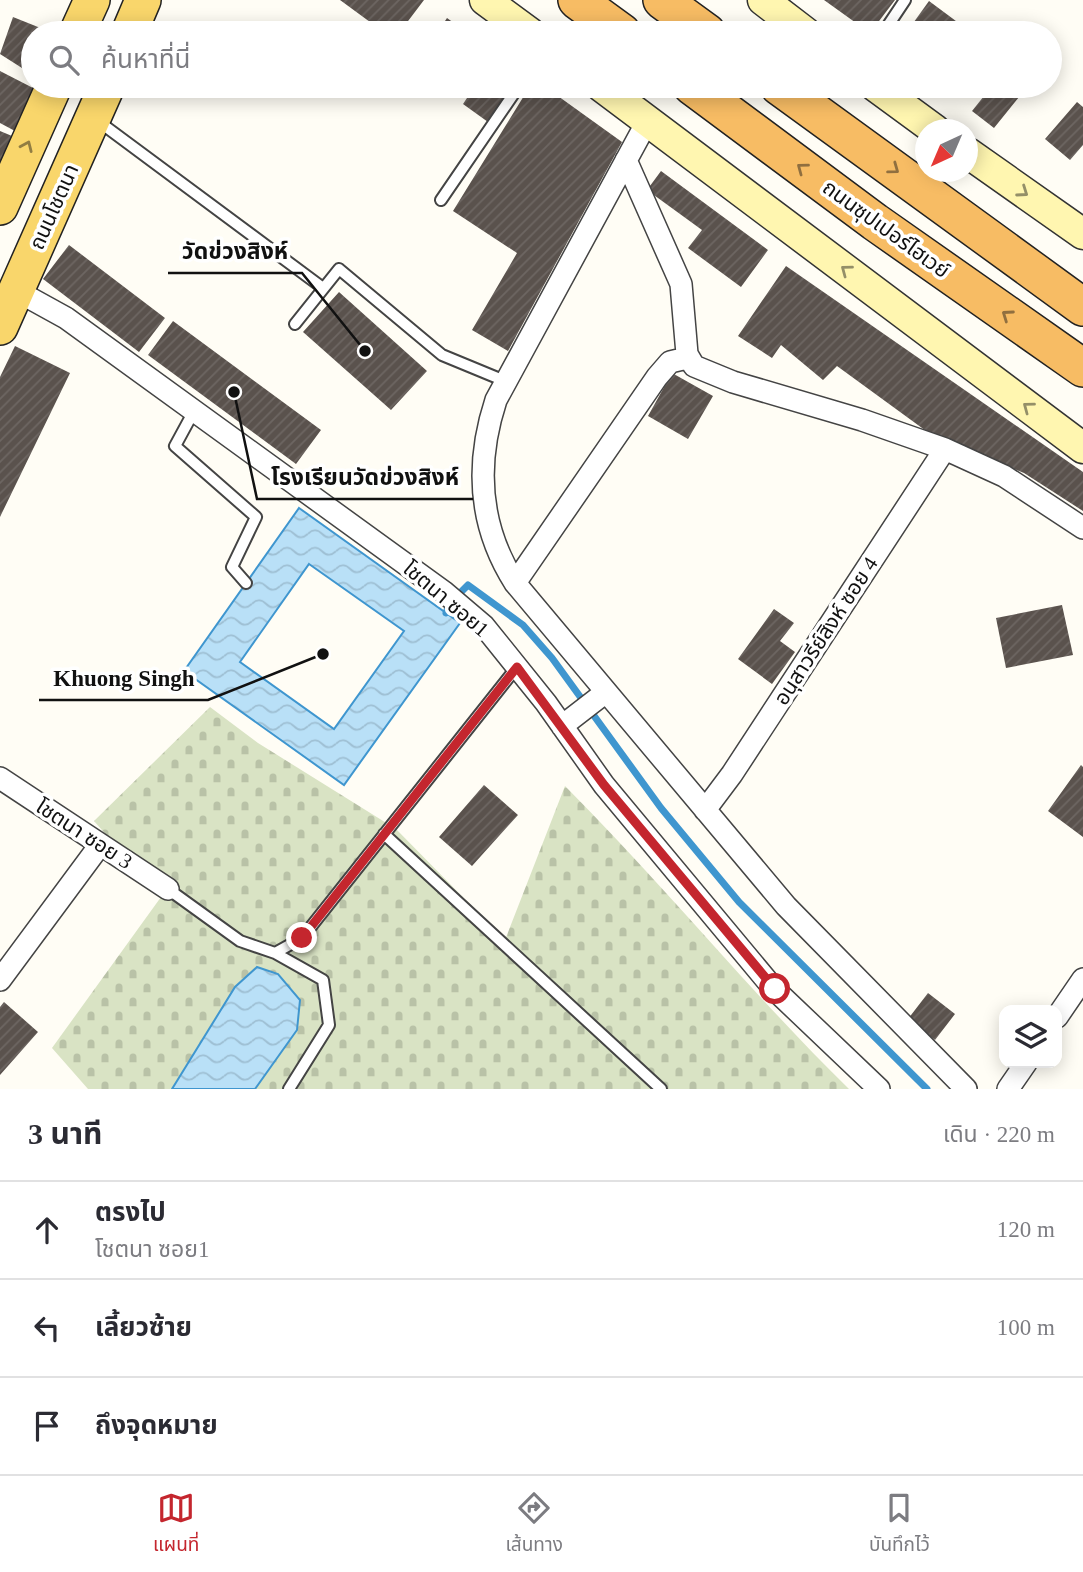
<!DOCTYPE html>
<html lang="th">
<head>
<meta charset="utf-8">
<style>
	body { margin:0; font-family:"Times New Roman","Noto Sans Thai",serif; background:#f7f7f7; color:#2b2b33 }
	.controls { position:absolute; right:21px; bottom:21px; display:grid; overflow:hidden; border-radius:14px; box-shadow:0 4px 18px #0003 }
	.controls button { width:63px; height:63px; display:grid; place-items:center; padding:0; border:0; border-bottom:2px solid #e1e1e2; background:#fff; color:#2b2b33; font:35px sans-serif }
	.compass { position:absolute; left:915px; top:119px; width:63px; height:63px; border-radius:50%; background:#fff; box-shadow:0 4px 18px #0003; rotate:224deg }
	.stop { position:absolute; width:21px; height:21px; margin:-16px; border:5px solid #c4262e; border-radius:50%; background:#fff }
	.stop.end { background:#c4262e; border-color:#fff; box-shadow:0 2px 7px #0008 }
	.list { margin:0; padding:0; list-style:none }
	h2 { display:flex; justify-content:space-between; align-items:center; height:91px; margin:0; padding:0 28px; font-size:30px }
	h2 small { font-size:23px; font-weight:400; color:#7c7c81 }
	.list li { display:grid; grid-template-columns:46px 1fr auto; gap:21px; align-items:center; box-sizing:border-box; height:98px; padding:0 28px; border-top:2px solid #e1e1e2 }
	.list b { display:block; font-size:26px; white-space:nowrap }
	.list p { margin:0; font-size:23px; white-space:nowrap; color:#7c7c81 }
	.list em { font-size:23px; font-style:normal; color:#7c7c81 }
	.icon { flex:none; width:38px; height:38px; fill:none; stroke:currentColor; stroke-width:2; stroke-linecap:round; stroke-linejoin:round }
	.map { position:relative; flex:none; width:1083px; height:1089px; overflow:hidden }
	.search { position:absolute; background:#fff; box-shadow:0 4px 18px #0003; left:21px; right:21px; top:21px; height:77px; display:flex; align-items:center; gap:18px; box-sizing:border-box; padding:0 24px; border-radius:38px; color:#7c7c81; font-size:26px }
	.sheet { height:385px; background:#fff }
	nav { display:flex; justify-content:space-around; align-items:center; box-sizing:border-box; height:98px; border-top:2px solid #e1e1e2; background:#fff; font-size:19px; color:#7c7c81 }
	nav a { display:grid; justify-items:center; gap:4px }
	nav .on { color:#c4262e }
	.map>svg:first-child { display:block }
</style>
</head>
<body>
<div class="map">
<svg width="1083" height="1089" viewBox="0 0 1083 1089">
	<defs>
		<pattern id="cemetery-stones" width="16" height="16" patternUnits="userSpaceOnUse" patternTransform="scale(1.75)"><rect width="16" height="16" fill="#d9e3c4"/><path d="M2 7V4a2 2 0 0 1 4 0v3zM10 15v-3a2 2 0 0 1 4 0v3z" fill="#b9c2a7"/></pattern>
		<pattern id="water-waves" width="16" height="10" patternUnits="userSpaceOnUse" patternTransform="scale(1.75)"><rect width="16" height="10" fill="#b9e0f7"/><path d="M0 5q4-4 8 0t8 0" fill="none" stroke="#9ebfd3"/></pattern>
		<pattern id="building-hatch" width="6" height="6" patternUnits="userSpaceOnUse" patternTransform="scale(1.75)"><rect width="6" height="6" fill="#5a524d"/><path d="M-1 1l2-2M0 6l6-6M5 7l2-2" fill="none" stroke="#6d6662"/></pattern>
	</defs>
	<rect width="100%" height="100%" fill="#fffdf5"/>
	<path fill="url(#cemetery-stones)" d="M210,707l48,36 138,86 109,111 60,-154c98,98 185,206 284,303h-761l-36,-41 109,-151 -67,-76z"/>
	<path fill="url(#water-waves)" stroke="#3f96cf" stroke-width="2" fill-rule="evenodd" d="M299,508l161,115 -116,162 -160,-114zM309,564l95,67 -70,98 -94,-67z
		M257,967l21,7 22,26 -3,30 -42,59h-83l63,-102z"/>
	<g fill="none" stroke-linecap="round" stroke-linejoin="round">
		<path stroke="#3f96cf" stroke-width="7" d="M446,613l3,-9 19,-19 55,40 29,33 109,150 78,94 188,187"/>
	</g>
	<path fill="url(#building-hatch)" d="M340,0h84l-25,33h-14z
		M824,0h71l-25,33z
		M929,1l35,26 -4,6h-54z
		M13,17l40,16h-20v42l-33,-21z
		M447,18l21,15h-31z
		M0,71l35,18 -20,42 -15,-8z
		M475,86h39l-26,36 -25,-18z
		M530,86h14l78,56 -114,209 -36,-21 45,-77 -64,-42z
		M992,86h36l-34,42 -22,-17z
		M1077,102l6,5v38l-13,15 -25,-21z
		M0,131l12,5 -12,27z
		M661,171l107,79 -27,37 -53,-39 14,-18 -55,-40z
		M69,245l96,73 -26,34 -96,-73z
		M786,266l297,206v39l-59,-38 -91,-37 -96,-70 -14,14 -42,-35 -9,13 -34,-22z
		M339,292l88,79 -36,39 -88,-78z
		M173,321l148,109 -25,34 -148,-109z
		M15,346l55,27 -70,144v-140z
		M672,373l41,23 -25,43 -40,-23z
		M1062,605l11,50 -67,13 -10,-50z
		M774,609l20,14 -14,18 15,11 -23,32 -34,-25z
		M1081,765l2,2v70l-35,-26z
		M484,785l34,30 -46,51 -33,-29z
		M928,993l27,21 -20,26 -27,-21z
		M4,1002l34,30 -38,43v-68z"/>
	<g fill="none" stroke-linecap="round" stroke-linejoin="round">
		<defs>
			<path id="service" d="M883,33l22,-33
				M98,121l225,167
				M441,200l78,-114
				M295,324l44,-55 103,86 63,26
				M194,411l-19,35 81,71 -24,50 14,16
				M384,834l277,255
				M168,889l72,52 35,12 27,-15 215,-271
				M275,953l48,27 6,45 -40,64"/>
			<path id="minor" d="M648,120l-152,280c-21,64 -18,125 19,183l271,323 180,183
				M626,160l55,124 6,70 7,12 39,16 129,38 83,29 59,27 79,52
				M17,291l49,27 378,274 40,34 62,77 58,82 170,204 105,100
				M515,583l142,-206 13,-15 17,-4
				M562,726l44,-34
				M0,778l168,111
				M705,810l27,-36 213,-325
				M0,980l100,-135
				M1057,1017l26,-38
				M1008,1089l18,-26"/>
			<path id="secondary" d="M485,0l45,33
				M763,0l43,33
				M601,86l482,362
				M875,86l60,44
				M968,153l115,81"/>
			<path id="primary" d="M77,33l15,-33
				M129,33l14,-33
				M0,207l54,-121
				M0,327l107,-241"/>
			<path id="trunk" d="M577,0l45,33
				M662,0l45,33
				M692,86l183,136 208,146
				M779,86l304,221"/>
		</defs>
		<use href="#service" stroke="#444" stroke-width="14"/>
		<use href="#minor" stroke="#444" stroke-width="24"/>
		<use href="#secondary" stroke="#333" stroke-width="33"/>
		<use href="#primary" stroke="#222" stroke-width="38"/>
		<use href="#trunk" stroke="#222" stroke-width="40"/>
		<use href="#service" stroke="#fff" stroke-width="10"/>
		<use href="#minor" stroke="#fff" stroke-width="21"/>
		<use href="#secondary" stroke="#fff6b0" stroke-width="30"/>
		<use href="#primary" stroke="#f9d66b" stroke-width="35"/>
		<use href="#trunk" stroke="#f7bc64" stroke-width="37"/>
	</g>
	<defs><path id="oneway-chevron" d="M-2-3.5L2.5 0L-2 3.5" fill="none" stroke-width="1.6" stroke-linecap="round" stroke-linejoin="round" transform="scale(1.75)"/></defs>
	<use stroke="#917d42" href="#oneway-chevron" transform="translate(27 146) rotate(-66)"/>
	<g stroke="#906f3f">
		<use href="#oneway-chevron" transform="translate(802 168) rotate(-143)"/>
		<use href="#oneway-chevron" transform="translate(894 169) rotate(36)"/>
		<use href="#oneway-chevron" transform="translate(1007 315) rotate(-145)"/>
	</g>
	<g stroke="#948f68">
		<use href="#oneway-chevron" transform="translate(1023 192) rotate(35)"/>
		<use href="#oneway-chevron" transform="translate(846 270) rotate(-143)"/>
		<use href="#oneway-chevron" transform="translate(1028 407) rotate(-143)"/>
	</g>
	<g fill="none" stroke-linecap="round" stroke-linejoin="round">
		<path stroke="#c4262e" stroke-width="9" d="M302,938l215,-271 87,118 171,204"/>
	</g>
	<g text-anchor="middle" stroke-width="7" stroke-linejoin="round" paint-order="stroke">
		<g font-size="21" fill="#111" stroke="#fff">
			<text transform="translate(54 207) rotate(-66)" y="7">ถนนโชตนา</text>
			<text transform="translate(886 229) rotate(36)" y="7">ถนนซุปเปอร์ไฮเวย์</text>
			<text transform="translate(446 599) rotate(40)" y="7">โชตนา ซอย1</text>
			<text transform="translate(826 631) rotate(-57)" y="7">อนุสาวรีย์สิงห์ ซอย 4</text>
			<text transform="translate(84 834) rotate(33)" y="7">โชตนา ซอย 3</text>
		</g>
	</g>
	<path fill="none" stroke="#111" stroke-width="2.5" d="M365 351L302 273H168M234 392L257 499H473M323 654L208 700H39"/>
	<g fill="#111" stroke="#fff" stroke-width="2.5">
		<circle cx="365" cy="351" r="7"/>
		<circle cx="234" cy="392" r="7"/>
		<circle cx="323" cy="654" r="7"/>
	</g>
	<g font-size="23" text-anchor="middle" font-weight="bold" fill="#111" stroke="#fff" stroke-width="7" stroke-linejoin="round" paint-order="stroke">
		<text x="235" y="259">วัดข่วงสิงห์</text>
		<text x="365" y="485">โรงเรียนวัดข่วงสิงห์</text>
		<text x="124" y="686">Khuong Singh</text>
	</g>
</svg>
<div class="controls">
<button><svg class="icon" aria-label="layers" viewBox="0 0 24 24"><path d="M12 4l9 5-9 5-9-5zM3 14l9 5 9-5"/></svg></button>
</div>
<svg class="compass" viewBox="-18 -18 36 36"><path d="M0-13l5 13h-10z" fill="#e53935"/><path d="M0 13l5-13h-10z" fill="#7c7c81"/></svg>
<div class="stop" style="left:775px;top:989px"></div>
<div class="stop end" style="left:302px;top:938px"></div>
<div class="search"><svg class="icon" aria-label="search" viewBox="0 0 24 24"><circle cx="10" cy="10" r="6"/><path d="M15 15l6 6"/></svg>ค้นหาที่นี่</div>
</div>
<section class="sheet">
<h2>3 นาที<small>เดิน · 220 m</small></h2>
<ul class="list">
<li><svg class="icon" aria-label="ahead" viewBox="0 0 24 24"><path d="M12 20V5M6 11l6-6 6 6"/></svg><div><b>ตรงไป</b><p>โชตนา ซอย1</p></div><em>120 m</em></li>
<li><svg class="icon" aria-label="left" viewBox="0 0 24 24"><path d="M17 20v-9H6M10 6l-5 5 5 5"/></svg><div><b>เลี้ยวซ้าย</b></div><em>100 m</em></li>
<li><svg class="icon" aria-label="arrive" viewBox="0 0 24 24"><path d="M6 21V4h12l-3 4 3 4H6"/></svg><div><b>ถึงจุดหมาย</b></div></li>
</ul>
</section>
<nav>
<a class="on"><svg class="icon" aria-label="map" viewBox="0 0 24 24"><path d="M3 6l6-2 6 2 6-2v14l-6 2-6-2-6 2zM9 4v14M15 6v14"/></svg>แผนที่</a>
<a><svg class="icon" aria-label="directions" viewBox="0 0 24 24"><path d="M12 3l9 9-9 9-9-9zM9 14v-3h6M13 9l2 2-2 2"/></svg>เส้นทาง</a>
<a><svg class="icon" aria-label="saved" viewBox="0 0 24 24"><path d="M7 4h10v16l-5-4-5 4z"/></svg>บันทึกไว้</a>
</nav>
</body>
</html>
